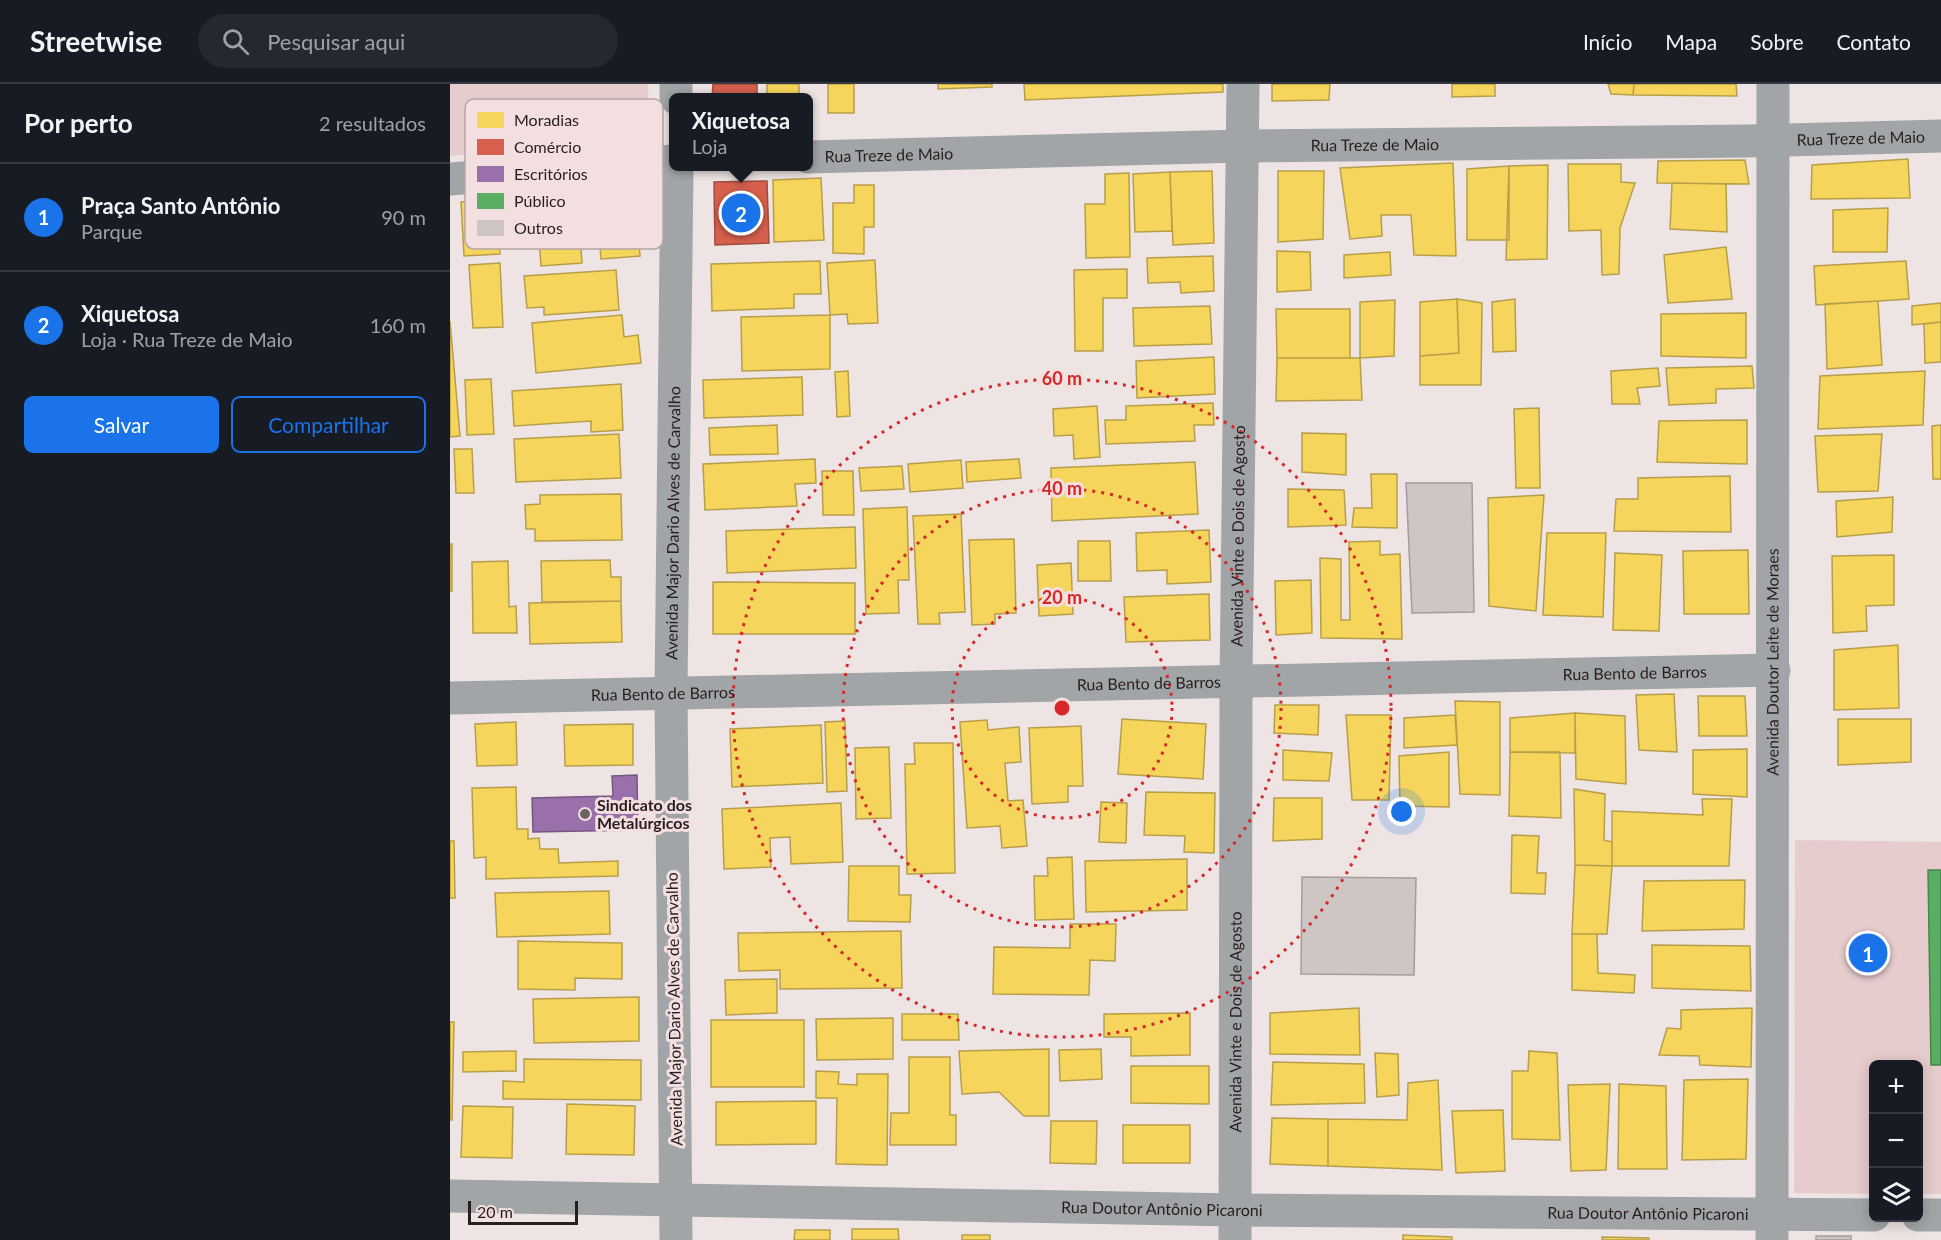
<!DOCTYPE html>
<html lang="pt">
<head>
<meta charset="utf-8">
<style>
	body { margin:0; font-family:Lato,sans-serif; background:#242831; color:#f1f3f6 }
	.controls { position:absolute; right:18px; bottom:18px; display:grid; overflow:hidden; border-radius:9px; box-shadow:0 3px 15px #0003 }
	.controls button { width:54px; height:54px; display:grid; place-items:center; padding:0; border:0; border-bottom:2px solid #363941; background:#171b24; color:#f1f3f6; font:30px sans-serif }
	.scale { position:absolute; left:18px; bottom:15px; width:110px; box-sizing:border-box; padding-left:6px; border:3px solid #261e1f; border-top:0; font-size:16px; line-height:21px; white-space:nowrap; color:#261e1f; -webkit-text-stroke:4px #f3dfdf; paint-order:stroke }
	.you { position:absolute; left:952px; top:728px; width:21px; height:21px; margin:-15px; border:4px solid #fff; border-radius:50%; background:#1a73e8; box-shadow:0 0 0 9px #1a73e833 }
	.badge { display:grid; place-items:center; width:39px; height:39px; border-radius:50%; background:#1a73e8; color:#fff; font-size:20px; font-weight:700 }
	.pin { position:absolute; translate:-50% -50%; border:3px solid #fff; box-shadow:0 2px 6px #0006 }
	.popup { position:absolute; left:219px; top:9px; width:144px; height:78px; box-sizing:border-box; display:grid; place-content:center; border-radius:9px; background:#171b24; filter:drop-shadow(0 2px 4px #0005); font-size:20px; white-space:nowrap; color:#9ea1a6 }
	.popup b { font-size:22px; color:#f1f3f6 }
	.popup::after { content:''; position:absolute; left:50%; top:100%; margin-left:-12px; border:12px solid transparent; border-top-color:#171b24 }
	.list { margin:0; padding:0; list-style:none }
	h2 { display:flex; justify-content:space-between; align-items:center; height:78px; margin:0; padding:0 24px; font-size:26px }
	h2 small { font-size:20px; font-weight:400; color:#9ea1a6 }
	.list li { display:grid; grid-template-columns:39px 1fr auto; gap:18px; align-items:center; box-sizing:border-box; height:108px; padding:0 24px; border-top:2px solid #363941 }
	.list b { display:block; font-size:22px; white-space:nowrap }
	.list p { margin:0; font-size:20px; white-space:nowrap; color:#9ea1a6 }
	.list em { font-size:20px; font-style:normal; color:#9ea1a6 }
	.actions { display:flex; gap:12px; padding:18px 24px }
	.actions a { flex:1; padding:14px 0; border:2px solid #1a73e8; border-radius:9px; text-align:center; font-size:21px; color:#1a73e8 }
	.actions .main { background:#1a73e8; color:#fff }
	.icon { flex:none; width:33px; height:33px; fill:none; stroke:currentColor; stroke-width:2; stroke-linecap:round; stroke-linejoin:round }
	.map { position:relative; flex:none; width:1491px; height:1156px; overflow:hidden }
	header { display:flex; align-items:center; gap:36px; box-sizing:border-box; height:84px; padding:0 30px; background:#171b24; border-bottom:2px solid #363941 }
	header strong { font-size:28px }
	nav { display:flex; gap:33px; margin-inline-start:auto; font-size:21px }
	.search { width:420px; height:54px; background:#242831; display:flex; align-items:center; gap:15px; box-sizing:border-box; padding:0 21px; border-radius:33px; color:#9ea1a6; font-size:22px }
	main { display:flex }
	aside { flex:1; background:#171b24 }
	.map>svg:first-child { display:block }
</style>
</head>
<body>
<header>
<strong>Streetwise</strong>
<div class="search"><svg class="icon" aria-label="search" viewBox="0 0 24 24"><circle cx="10" cy="10" r="6"/><path d="M15 15l6 6"/></svg>Pesquisar aqui</div>
<nav><a>Início</a><a>Mapa</a><a>Sobre</a><a>Contato</a></nav>
</header>
<main>
<aside>
<h2>Por perto<small>2 resultados</small></h2>
<ul class="list">
<li><span class="badge">1</span><div><b>Praça Santo Antônio</b><p>Parque</p></div><em>90 m</em></li>
<li><span class="badge">2</span><div><b>Xiquetosa</b><p>Loja · Rua Treze de Maio</p></div><em>160 m</em></li>
</ul>
<div class="actions"><a class="main">Salvar</a><a>Compartilhar</a></div>
</aside>
<div class="map">
<svg width="1491" height="1156" viewBox="0 0 1491 1156">
	<rect width="100%" height="100%" fill="#eee4e4"/>
	<path fill="#e7cccd" d="M0,0h198l1,55 -199,17z
		M1345,756l146,2v352h-22l-1,-130h-44l-1,130 -79,-1z"/>
	<path fill="#f6d55c" stroke="#b89e4a" stroke-width="1.5" d="M317,0h32v14h-32z
		M378,0h26v29h-26z
		M488,0h54v3l-54,2z
		M574,0h199v8l-198,8z
		M822,0h58l-1,16 -57,1z
		M1002,0h43v12l-43,1z
		M1158,0h26l-1,11 -22,-1z
		M1184,0h102l1,12 -104,-1z
		M1458,75l2,39 -99,1 1,-34z
		M1295,76l4,24 -92,-1 1,-22z
		M1003,79l3,93 -42,-1 -3,-40h-30l1,21 -32,3 -10,-71z
		M1118,80h53v18l14,1 -15,45 -1,46 -17,1 -1,-45 -32,1z
		M1098,81l-1,94 -41,1 3,-94z
		M1059,82v74h-42v-71z
		M762,87l2,72 -41,2 -3,-73z
		M828,87h46l-1,68 -45,3z
		M720,88l2,59 -37,1 -2,-58z
		M679,89l1,84 -44,1 -1,-54h20v-30z
		M371,94l3,62 -50,2 -1,-62z
		M1222,99l54,1 1,48 -57,-3z
		M404,101h20v42h-10v27l-31,-1v-50h21z
		M127,109l5,70 -41,3 -3,-41 -18,1 -1,-29z
		M186,110l4,62 -39,3 -5,-62z
		M47,116l3,54 -36,2 -3,-54z
		M1438,124l-1,44h-54v-42z
		M1276,163l6,52 -64,4 -4,-48z
		M827,167l33,1 1,38 -34,2z
		M940,168l1,23 -47,3v-23z
		M763,172l1,35 -33,2 -1,-11 -32,1 -1,-25z
		M425,176l3,63 -30,1 -1,-10 -17,1 -3,-52z
		M370,177l1,33h-27v14l-82,3 -1,-47z
		M1456,177l3,38 -93,6 -2,-39z
		M50,179l3,64 -30,1 -4,-63z
		M677,185v29h-24v53h-28l-1,-81z
		M166,186l3,40 -75,5v-8l-17,1 -3,-32z
		M1007,215l2,54 -39,3v-54z
		M1007,215l25,4 -1,82h-61v-29l39,-3z
		M1065,215l1,52 -23,1 -1,-50z
		M945,216l-1,56 -34,2v-56z
		M1428,217l4,64 -55,4 -2,-65z
		M1491,219v19l-29,3v-19z
		M760,222l2,38 -78,2 -1,-38z
		M826,225h74v49h-73z
		M1296,229v45l-85,-2v-42z
		M172,231l2,22 14,-2 3,28 -105,10 -4,-50z
		M380,231v54l-88,2 -1,-54z
		M0,237l10,115 -10,1z
		M1491,238v40l-16,1 -1,-39z
		M764,273l1,37 -78,4 -1,-37z
		M827,274h83l2,42 -86,1z
		M1302,282l2,22 -38,1v14l-47,2 -3,-37z
		M1208,284l2,18 -23,2 3,16h-28l-1,-33z
		M398,287l2,45 -13,1 -2,-45z
		M1475,287l-2,54 -105,4 2,-53z
		M352,293l1,38 -99,3 -1,-38z
		M41,295l3,55 -27,1 -2,-55z
		M171,300l2,46 -32,2v-11l-77,5 -2,-35z
		M763,319l1,22h-20l1,16 -89,3 -1,-24h21v-14z
		M647,322l3,51 -26,2 -1,-24 -19,1 -1,-27z
		M1089,324l1,80h-24l-2,-79z
		M1297,336v44l-90,-2 2,-41z
		M327,341l1,29 -68,1 -1,-27z
		M1491,341v54h-8l-1,-53z
		M852,349l44,1v41l-44,-3z
		M169,350l2,44 -105,4 -2,-43z
		M1432,350l-4,57 -60,1 -3,-56z
		M4,365h18l2,44h-18z
		M365,375l1,24 -21,1 2,22 -92,4 -2,-46z
		M569,375l2,19 -54,4 -1,-20z
		M511,376l2,28 -53,4 -2,-28z
		M745,378l3,52 -146,7 -1,-53z
		M452,382l2,23 -43,2 -2,-23z
		M372,387h31l1,44h-31z
		M921,390h26v54l-45,-1 2,-19h18z
		M1280,392l1,56 -117,-1 2,-32h22v-21z
		M838,405l56,1 2,35 -58,2z
		M171,410l1,46 -87,1v-12h-9l-1,-24 15,-1v-9z
		M1094,411l-8,116 -47,-5 -1,-108z
		M1443,413l-1,35 -55,5 -1,-36z
		M457,423l2,73h-11l1,33 -33,1 -3,-105z
		M511,430l4,98 -26,1 1,11h-22l-5,-108z
		M405,443l1,41 -129,5 -1,-42z
		M759,446l2,52 -44,2v-14l-30,1 -1,-38z
		M1097,449h59l-3,84 -60,-2z
		M564,455l2,74 -21,1v10l-23,1 -3,-85z
		M628,457h32l1,40h-33z
		M930,457v14l20,-1 2,85 -81,-1 -1,-80 21,1v61h9l-1,-78z
		M0,460h2v47h-2z
		M1298,466l1,64h-65l-1,-63z
		M1165,469l47,2 -3,76 -46,-1z
		M1444,471v50l-28,1 1,25 -34,2 -1,-77z
		M160,476l1,17h10v24l-79,1 -1,-41z
		M58,477l1,46 7,-1 1,27h-44l-1,-71z
		M621,479l2,51 -34,2 -2,-51z
		M861,496l1,53 -36,2 -1,-54z
		M263,498l142,1v51h-142z
		M759,510l1,46 -84,2 -2,-45z
		M171,517l1,41 -92,2 -1,-41z
		M1448,561l1,63 -65,2v-60z
		M1224,610l3,58 -38,-2 -3,-55z
		M1248,612h47l2,40h-48z
		M1005,617l45,1v93l-40,-1z
		M825,621h44l-1,30 -44,-2z
		M1125,629l50,3 1,68 -50,-5z
		M1125,629v40l-65,-1v-34z
		M896,631h45l-2,85h-37z
		M1005,631l2,30 -53,3v-30z
		M672,635l84,5 -3,55 -85,-5z
		M1388,635h73v43l-73,3z
		M537,636l1,10 31,-3 2,35 -16,1 3,38 15,-1 4,46 -25,2 -2,-22 -33,2 -7,-106z
		M395,637l2,70 -20,1 -2,-70z
		M66,638l1,43 -40,1 -2,-42z
		M183,640v41l-68,1 -1,-41z
		M371,641l2,58 -91,4 -2,-58z
		M631,642l2,60h-15v16l-36,2 -3,-76z
		M464,659h39l2,130 -48,1 -2,-110h10z
		M439,663l2,71 -35,1 -1,-71z
		M1297,665v48l-54,-3v-44z
		M833,666l49,3 -3,28 -46,-1z
		M999,668v55l-49,-1 -1,-50z
		M1060,668h50l1,66 -52,-2z
		M66,703l1,42h11v10l11,-1 1,11h18l1,14 59,-2v15l-132,3v-22l-12,1 -2,-70z
		M1124,705l31,5 -1,46 8,2v24l-37,-1z
		M696,708l69,1 -1,60 -30,-1 1,-16 -41,-1z
		M824,714h48v41l-49,2z
		M1252,715h30l-3,67h-117v-55l91,4z
		M651,718l26,1 -1,40 -27,-1z
		M391,719l2,59 -52,2 -1,-27 -20,1 1,29 -47,2 -2,-60z
		M1062,751l27,1 -2,37h9l-1,21 -34,-1z
		M0,757h4l1,57h-5z
		M622,773l2,62 -39,1 -1,-44h14l-1,-18z
		M737,775v51l-101,2 -1,-51z
		M1125,781l37,1 -5,68h-35z
		M399,782h50v29h12l-1,27 -62,-1z
		M1295,796l-1,49 -102,2 2,-50z
		M159,807l1,43 -113,3 -2,-44z
		M620,840h46l-1,37 -25,-1 -1,35 -96,-1 1,-47 76,1z
		M451,847l1,57 -122,1v-19l-41,1 -1,-38z
		M1122,850h25l1,39 37,2 -1,18 -62,-3z
		M68,857l104,2v36l-47,-1v12l-57,-1z
		M1202,861l98,1 1,45 -99,-3z
		M327,895v34l-51,2 -1,-35z
		M189,913v44l-105,2 -1,-44z
		M909,924l1,47 -90,-1v-41z
		M1302,924l-1,59 -51,-2 -1,-9 -40,-1 8,-27 14,1v-19z
		M740,929v42l-59,1v-19h-27v-23z
		M452,930h56l1,26h-57z
		M443,934v41l-76,1 -1,-41z
		M261,936h93v67h-93z
		M0,938h4l-2,98h-2z
		M599,965v67h-25l-25,-24 -37,2 -3,-43z
		M651,965l1,30 -42,2 -1,-31z
		M66,967v20l-53,1v-20z
		M1079,967l28,2 3,87 -48,-1v-68h16z
		M925,969l23,1 1,41 -22,2z
		M459,973h41v58h6v30h-66l1,-32h18z
		M74,975l117,1v40l-138,-1v-18l21,1z
		M823,978l91,2 1,39 -94,2z
		M681,982h78v38l-78,-1z
		M366,987l23,1 -1,12 19,1v-11h31l-1,91 -51,-1 1,-66h-21z
		M1298,995l-2,80 -64,1 2,-80z
		M988,996l4,90 -114,-4v-47l79,1 1,-37z
		M1160,1000l-4,86 -35,1 -3,-86z
		M1169,1000l47,2 1,83h-49z
		M366,1017v43l-100,1v-43z
		M117,1020l68,2 -1,49 -68,-1z
		M13,1022l50,1 -1,51 -51,-1z
		M1053,1026l2,61 -49,2 -4,-62z
		M822,1034l56,1v47l-58,-2z
		M601,1037h46l-1,43 -46,-1z
		M673,1041h67v38h-67z
		M402,1145h46l1,11h-47z
		M345,1146h35v10h-36z
		M512,1151h28v5h-28z
		M953,1151l49,2v3h-49z
		M1152,1153l47,1v2h-47z"/>
	<path fill="#d6604d" stroke="#a14c3f" stroke-width="1.5" d="M263,0h44v14h-45z
		M317,97l2,62 -54,2 -1,-63z"/>
	<path fill="#9970ab" stroke="#765781" stroke-width="1.5" d="M187,691l1,55 -105,2 -1,-34 81,-2 -1,-20z"/>
	<path fill="#5aae61" stroke="#4a834d" stroke-width="1.5" d="M1478,786h13v195h-10z"/>
	<path fill="#cec5c5" stroke="#a49c9c" stroke-width="1.5" d="M956,399h66l2,129 -62,1z
		M852,793l114,1 -2,97 -113,-1z
		M1366,1152h35v4h-35z"/>
	<g fill="none" stroke-linecap="round" stroke-linejoin="round">
		<g stroke="#a2a5a8" stroke-width="33">
			<path d="M226,0v14"/>
			<path id="s1" d="M358,73l435,-11 504,-5 194,-5"/>
			<path d="M0,95l224,-18"/>
			<path id="s2" d="M0,614l1324,-28"/>
			<path id="s3" d="M0,1112l785,14 639,5"/>
			<path d="M1468,1131h23"/>
			<path id="s4" d="M226,1156l-5,-549 6,-525"/>
			<path id="s5" d="M785,1156l1,-558 7,-598"/>
			<path id="s6" d="M1322,1156l1,-1156"/>
		</g>
	</g>
	<g fill="none" stroke="#d62828" stroke-width="3" stroke-dasharray="3 6">
		<circle cx="612" cy="624" r="110"/>
		<circle cx="612" cy="624" r="219"/>
		<circle cx="612" cy="624" r="329"/>
	</g>
	<circle fill="#6c6364" stroke="#f3dfdf" stroke-width="2" cx="135" cy="730" r="6"/>
	<g text-anchor="middle" stroke-width="6" stroke-linejoin="round" paint-order="stroke">
		<g font-size="16" fill="#261e1f" stroke="#f3dfdf">
			<text dy="6" stroke="none"><textPath href="#s1" startOffset="1053">Rua Treze de Maio</textPath></text>
			<text dy="6" stroke="none"><textPath href="#s1" startOffset="567">Rua Treze de Maio</textPath></text>
			<text dy="6" stroke="none"><textPath href="#s1" startOffset="81">Rua Treze de Maio</textPath></text>
			<text dy="6" stroke="none"><textPath href="#s4" startOffset="717">Avenida Major Dario Alves de Carvalho</textPath></text>
			<text dy="6" stroke="none"><textPath href="#s5" startOffset="704">Avenida Vinte e Dois de Agosto</textPath></text>
			<text dy="6" stroke="none"><textPath href="#s6" startOffset="578">Avenida Doutor Leite de Moraes</textPath></text>
			<text dy="6" stroke="none"><textPath href="#s2" startOffset="1185">Rua Bento de Barros</textPath></text>
			<text dy="6" stroke="none"><textPath href="#s2" startOffset="699">Rua Bento de Barros</textPath></text>
			<text dy="6" stroke="none"><textPath href="#s2" startOffset="213">Rua Bento de Barros</textPath></text>
			<text transform="translate(224 925) rotate(-91)" y="6">Avenida Major Dario Alves de Carvalho</text>
			<text dy="6" stroke="none"><textPath href="#s5" startOffset="218">Avenida Vinte e Dois de Agosto</textPath></text>
			<text dy="6" stroke="none"><textPath href="#s3" startOffset="712">Rua Doutor Antônio Picaroni</textPath></text>
			<text dy="6" stroke="none"><textPath href="#s3" startOffset="1198">Rua Doutor Antônio Picaroni</textPath></text>
		</g>
		<g font-size="16" font-weight="bold" fill="#261e1f" stroke="#f3dfdf" text-anchor="start">
			<text x="147" y="727">Sindicato dos<tspan x="147" dy="18">Metalúrgicos</tspan></text>
		</g>
	</g>
	<rect x="15" y="15" width="198" height="150" rx="9" fill="#f3dfdf" stroke="#b6a5a5" stroke-width="1.5"/>
	<rect x="27" y="28" width="27" height="16" fill="#f6d55c"/>
	<rect x="27" y="55" width="27" height="16" fill="#d6604d"/>
	<rect x="27" y="82" width="27" height="16" fill="#9970ab"/>
	<rect x="27" y="109" width="27" height="16" fill="#5aae61"/>
	<rect x="27" y="136" width="27" height="16" fill="#cec5c5"/>
	<g font-size="16" fill="#261e1f">
		<text x="64" y="42">Moradias</text>
		<text x="64" y="69">Comércio</text>
		<text x="64" y="96">Escritórios</text>
		<text x="64" y="123">Público</text>
		<text x="64" y="150">Outros</text>
	</g>
	<circle cx="612" cy="624" r="9" fill="#d62828" stroke="#f3dfdf" stroke-width="3"/>
	<g font-size="18" text-anchor="middle" font-weight="bold" fill="#d62828" stroke="#f3dfdf" stroke-width="6" stroke-linejoin="round" paint-order="stroke">
		<text x="612" y="301">60 m</text>
		<text x="612" y="411">40 m</text>
		<text x="612" y="520">20 m</text>
	</g>
</svg>
<div class="controls">
<button>+</button>
<button>−</button>
<button><svg class="icon" aria-label="layers" viewBox="0 0 24 24"><path d="M12 4l9 5-9 5-9-5zM3 14l9 5 9-5"/></svg></button>
</div>
<div class="scale">20 m</div>
<div class="you"></div>
<div class="pin badge" style="left:1418px;top:869px">1</div>
<div class="pin badge" style="left:291px;top:129px">2</div>
<div class="popup"><b>Xiquetosa</b>Loja</div>
</div>
</main>
</body>
</html>
